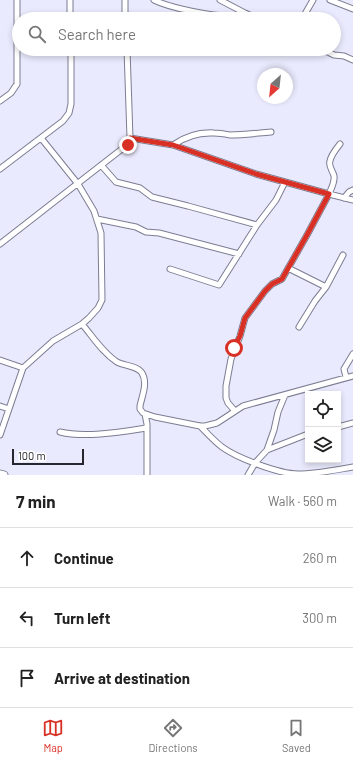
<!DOCTYPE html>
<html lang="en">
<head>
<meta charset="utf-8">
<style>
	body { margin:0; font-family:Barlow,sans-serif; background:#f6f6f6; color:#222 }
	.controls { position:absolute; right:12px; bottom:12px; display:grid; overflow:hidden; border-radius:0px; box-shadow:0 2px 6px #0003 }
	.controls button { width:36px; height:36px; display:grid; place-items:center; padding:0; border:0; border-bottom:1px solid #e0e0e0; background:#fff; color:#222; font:20px sans-serif }
	.compass { position:absolute; left:257px; top:68px; width:36px; height:36px; border-radius:50%; background:#fff; box-shadow:0 2px 6px #0003; rotate:207deg }
	.scale { position:absolute; left:12px; bottom:10px; width:72px; box-sizing:border-box; padding-left:4px; border:2px solid #26262f; border-top:0; font-size:11px; line-height:14px; white-space:nowrap; color:#26262f; -webkit-text-stroke:3px #fff; paint-order:stroke }
	.stop { position:absolute; width:12px; height:12px; margin:-9px; border:3px solid #d93025; border-radius:50%; background:#fff }
	.stop.end { background:#d93025; border-color:#fff; box-shadow:0 1px 4px #0008 }
	.list { margin:0; padding:0; list-style:none }
	h2 { display:flex; justify-content:space-between; align-items:center; height:52px; margin:0; padding:0 16px; font-size:17px }
	h2 small { font-size:13px; font-weight:400; color:#767676 }
	.list li { display:grid; grid-template-columns:26px 1fr auto; gap:12px; align-items:center; box-sizing:border-box; height:60px; padding:0 16px; border-top:1px solid #e0e0e0 }
	.list b { display:block; font-size:15px; white-space:nowrap }
	.list em { font-size:13px; font-style:normal; color:#767676 }
	.icon { flex:none; width:22px; height:22px; fill:none; stroke:currentColor; stroke-width:2; stroke-linecap:round; stroke-linejoin:round }
	.map { position:relative; flex:none; width:353px; height:475px; overflow:hidden }
	.search { position:absolute; background:#fff; box-shadow:0 2px 6px #0003; left:12px; right:12px; top:12px; height:44px; display:flex; align-items:center; gap:10px; box-sizing:border-box; padding:0 14px; border-radius:22px; color:#767676; font-size:15px }
	.sheet { height:232px; background:#fff }
	nav { display:flex; justify-content:space-around; align-items:center; box-sizing:border-box; height:56px; border-top:1px solid #e0e0e0; background:#fff; font-size:11px; color:#767676 }
	nav a { display:grid; justify-items:center; gap:2px }
	nav .on { color:#d93025 }
	.map>svg:first-child { display:block }
</style>
</head>
<body>
<div class="map">
<svg width="353" height="475" viewBox="0 0 353 475">
	<rect width="100%" height="100%" fill="#e9eafd"/>
	<g fill="none" stroke-linecap="round" stroke-linejoin="round">
		<defs>
			<path id="street" d="M70,0v19
				M125,0v19
				M154,0c16,8 61,17 79,16 4,0 8,-2 12,-3
				M220,0l25,13 14,6
				M330,0l23,9
				M302,19l11,-19
				M322,49l12,6 10,1 9,4
				M0,101l11,-8 6,-9v-84
				M130,138l43,7 83,29 73,20c2,-5 6,-12 5,-18 -1,-5 -6,-10 -4,-15 1,-6 6,-12 10,-17
				M173,145c13,-9 25,-13 41,-12 6,0 11,1 16,2 14,0 28,-2 41,-3
				M101,165l15,17 24,6 12,9 36,9 69,19
				M0,169l63,-48 6,-8 2,-9v-55
				M344,198l5,-6 4,-2
				M97,219l39,8 10,5 13,1 80,21
				M0,244l127,-99 3,-7 -3,-89
				M288,268l38,19
				M170,269l49,16 38,-60 19,-25 9,-18
				M82,324c11,13 21,29 35,38 8,4 21,4 25,11 6,10 0,23 -2,33v3l3,4 12,4 45,9h5l12,-3 26,-17 110,-30
				M299,327l16,-26 11,-14 17,-32
				M0,360l23,8 -23,67
				M23,368l30,-27 29,-17 7,-6 9,-10 4,-8 -1,-67 -7,-22 -16,-27 -37,-46
				M346,377l-2,-8 9,-15
				M0,406l9,3
				M235,411l-7,-8 -2,-5v-12l5,-27 9,-23 5,-18 20,-27 7,-7 10,-5 25,-44 22,-41 24,6
				M145,414l2,10v51
				M200,426c7,7 14,15 22,21 15,11 57,27 76,27 18,0 37,-4 55,-7
				M338,427l15,-4
				M60,432c25,6 60,0 86,-4
				M267,450l41,-16
				M248,475l7,-12 12,-13 7,-20 4,-18 7,-17"/>
			<path id="secondary" d="M0,474l4,1"/>
		</defs>
		<use href="#street" stroke="#7c7d92" stroke-width="7"/>
		<use href="#secondary" stroke="#7c7d92" stroke-width="9"/>
		<use href="#street" stroke="#fff" stroke-width="5"/>
		<use href="#secondary" stroke="#fff" stroke-width="7"/>
	</g>
	<g fill="none" stroke-linecap="round" stroke-linejoin="round">
		<path stroke="#d93025" stroke-width="5" d="M128,145l2,-7 43,7 83,29 73,20 -22,41 -25,44 -10,5 -7,7 -20,27 -5,18 -6,12"/>
	</g>
</svg>
<div class="controls">
<button><svg class="icon" aria-label="locate" viewBox="0 0 24 24"><circle cx="12" cy="12" r="6"/><path d="M12 2v4M12 18v4M2 12h4M18 12h4"/></svg></button>
<button><svg class="icon" aria-label="layers" viewBox="0 0 24 24"><path d="M12 4l9 5-9 5-9-5zM3 14l9 5 9-5"/></svg></button>
</div>
<svg class="compass" viewBox="-18 -18 36 36"><path d="M0-13l5 13h-10z" fill="#e53935"/><path d="M0 13l5-13h-10z" fill="#767676"/></svg>
<div class="scale">100 m</div>
<div class="stop" style="left:234px;top:348px"></div>
<div class="stop end" style="left:128px;top:145px"></div>
<div class="search"><svg class="icon" aria-label="search" viewBox="0 0 24 24"><circle cx="10" cy="10" r="6"/><path d="M15 15l6 6"/></svg>Search here</div>
</div>
<section class="sheet">
<h2>7 min<small>Walk · 560 m</small></h2>
<ul class="list">
<li><svg class="icon" aria-label="ahead" viewBox="0 0 24 24"><path d="M12 20V5M6 11l6-6 6 6"/></svg><div><b>Continue</b></div><em>260 m</em></li>
<li><svg class="icon" aria-label="left" viewBox="0 0 24 24"><path d="M17 20v-9H6M10 6l-5 5 5 5"/></svg><div><b>Turn left</b></div><em>300 m</em></li>
<li><svg class="icon" aria-label="arrive" viewBox="0 0 24 24"><path d="M6 21V4h12l-3 4 3 4H6"/></svg><div><b>Arrive at destination</b></div></li>
</ul>
</section>
<nav>
<a class="on"><svg class="icon" aria-label="map" viewBox="0 0 24 24"><path d="M3 6l6-2 6 2 6-2v14l-6 2-6-2-6 2zM9 4v14M15 6v14"/></svg>Map</a>
<a><svg class="icon" aria-label="directions" viewBox="0 0 24 24"><path d="M12 3l9 9-9 9-9-9zM9 14v-3h6M13 9l2 2-2 2"/></svg>Directions</a>
<a><svg class="icon" aria-label="saved" viewBox="0 0 24 24"><path d="M7 4h10v16l-5-4-5 4z"/></svg>Saved</a>
</nav>
</body>
</html>
